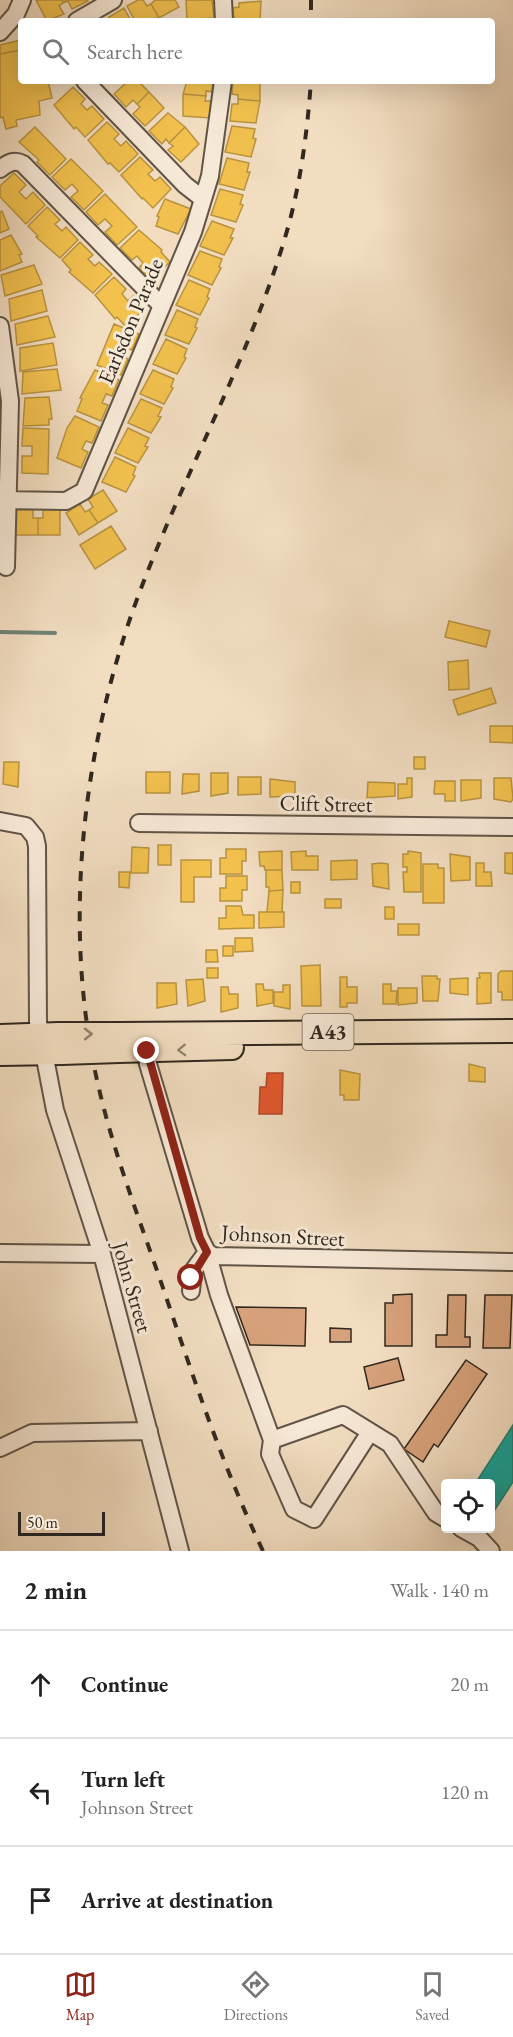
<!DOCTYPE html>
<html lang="en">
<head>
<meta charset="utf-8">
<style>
	body { margin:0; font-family:"EB Garamond",serif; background:#f2f2f2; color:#222 }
	.controls { position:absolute; right:18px; bottom:18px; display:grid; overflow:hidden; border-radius:6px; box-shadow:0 6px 24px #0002 }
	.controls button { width:54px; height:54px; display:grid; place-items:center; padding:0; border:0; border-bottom:2px solid #e0e0e0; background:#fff; color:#222; font:30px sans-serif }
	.scale { position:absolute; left:18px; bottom:15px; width:87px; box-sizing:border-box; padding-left:6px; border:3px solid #30281f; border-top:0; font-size:16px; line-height:21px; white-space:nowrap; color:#30281f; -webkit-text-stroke:4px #f7e9d7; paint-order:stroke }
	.stop { position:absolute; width:18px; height:18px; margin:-14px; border:4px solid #8f2418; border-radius:50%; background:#fff }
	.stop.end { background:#8f2418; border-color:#fff; box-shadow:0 2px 6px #0008 }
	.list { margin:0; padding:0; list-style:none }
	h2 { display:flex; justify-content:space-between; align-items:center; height:78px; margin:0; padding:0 24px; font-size:26px }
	h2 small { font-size:20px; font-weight:400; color:#767676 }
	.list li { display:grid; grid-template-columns:39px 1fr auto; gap:18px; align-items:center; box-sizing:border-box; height:108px; padding:0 24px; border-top:2px solid #e0e0e0 }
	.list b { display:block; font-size:22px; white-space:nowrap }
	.list p { margin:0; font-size:20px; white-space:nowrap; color:#767676 }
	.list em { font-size:20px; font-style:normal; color:#767676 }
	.icon { flex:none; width:33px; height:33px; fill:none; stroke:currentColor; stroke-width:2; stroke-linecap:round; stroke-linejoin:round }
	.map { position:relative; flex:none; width:513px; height:1551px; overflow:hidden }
	.search { position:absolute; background:#fff; box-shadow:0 6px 24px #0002; left:18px; right:18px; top:18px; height:66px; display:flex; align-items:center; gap:15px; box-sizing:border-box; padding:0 21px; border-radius:6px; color:#767676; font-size:22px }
	.sheet { height:402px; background:#fff }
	nav { display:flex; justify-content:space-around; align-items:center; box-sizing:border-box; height:84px; border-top:2px solid #e0e0e0; background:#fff; font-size:16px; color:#767676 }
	nav a { display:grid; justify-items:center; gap:3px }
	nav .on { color:#8f2418 }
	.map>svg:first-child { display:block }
</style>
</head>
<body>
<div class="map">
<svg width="513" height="1551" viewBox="0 0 513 1551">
	<rect width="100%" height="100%" fill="#f2ddc1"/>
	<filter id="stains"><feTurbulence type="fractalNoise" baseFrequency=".00333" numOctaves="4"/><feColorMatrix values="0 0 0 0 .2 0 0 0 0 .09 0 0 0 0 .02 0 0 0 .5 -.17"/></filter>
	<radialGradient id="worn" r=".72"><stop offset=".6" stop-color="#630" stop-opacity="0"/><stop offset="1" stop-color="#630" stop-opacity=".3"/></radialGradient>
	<path fill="#f2c14e" stroke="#b89340" stroke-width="1.5" d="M36,0h26l1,3 -4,3 5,8 -17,7z
		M62,0h25l1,1 -16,8 -4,-8 -5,2z
		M138,0h5l4,6 4,-2 8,14 -24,3 -8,-15z
		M155,0h20l4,7 -20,11 -8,-14z
		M186,0h26l2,18 -27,2z
		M261,1l-1,20h-26l-1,-13 6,-1v-4z
		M124,8l7,13h-24l2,-4z
		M21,40v10l-21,4v-9z
		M21,50v31h27l4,17 -13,3 1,14 -24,5 1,6 -11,3 -3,-12 -3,1v-64z
		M128,81h10l11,11 -12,12 -4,-4 -7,7 -12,-13z
		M187,81h26l-1,11 -6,-1v5l-23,-2z
		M233,81h27v20l-22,-2v-4l-6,-1z
		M73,87l12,12 -4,5 6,6 5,-4 12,13 -19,18 -9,-10 -2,2 -20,-24z
		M149,92l15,16 -19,18 -12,-12 7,-7 -3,-3z
		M183,94l23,2 -1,5h6l-1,17 -27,-2z
		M238,99l22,2 -4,22 -26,-2 2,-17h6z
		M168,113l17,14 -16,16 -3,-4 -4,5 -13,-13z
		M107,122l12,12 -5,5 7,7 5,-5 12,13 -19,18 -9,-9 -2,1 -20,-24z
		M232,126l23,3 -2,9 3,1 -5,18 -26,-5z
		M35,127l31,32 -16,16 -13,-13 2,-2 -20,-18z
		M185,127l14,17 -18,18 -13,-12 5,-4 -4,-3z
		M140,157l13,13 -5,4 7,7 5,-4 11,12 -18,19 -10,-10 -1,1 -21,-24z
		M227,158l22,5 -2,9h3l-6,18 -25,-6z
		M71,159l32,32 -19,19 -13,-13 7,-6 -6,-7 -7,6 -13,-13z
		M14,173l12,12 -7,7 7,7 7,-7 12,13 -19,19 -26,-27v-11z
		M220,189l23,6 -3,9 3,1 -7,17 -25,-7z
		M105,194l32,33 -20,18 -12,-13 7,-6 -7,-7 -7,6 -12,-13z
		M165,199l26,10 -13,25 -22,-8 3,-9 -2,-1z
		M47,207l13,13 -5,4 7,7 4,-4 12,13 -18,18 -24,-21 2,-1 -10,-10z
		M2,211l7,18 -9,4v-21z
		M212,221l22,8 -4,9h3l-9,17 -24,-9z
		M139,230l23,20 -1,2 9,10 -19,18 -12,-12 4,-5 -6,-7 -5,4 -12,-12z
		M11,235l11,19 -3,1 3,7 -22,9v-31z
		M80,242l13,13 -5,4 7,7 4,-4 13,12 -19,19 -24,-21 2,-2 -9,-10z
		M200,251l22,8 -3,8 2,1 -9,17 -24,-10z
		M34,265l8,19 -37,12 -4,-21z
		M114,277l12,12 -4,5 6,7 5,-5 11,13 -18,18 -9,-10 -2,2 -20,-24z
		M189,280l21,9 -3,8 2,1 -9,17 -24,-10z
		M42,290l5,21 -36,10 -2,-22z
		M177,310l21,9 -3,8 2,1 -8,16 -24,-9z
		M48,316l7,21 -38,8 -2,-21z
		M114,324l25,10 -7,16 -9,-4 -4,9 9,4 -7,16 -24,-10z
		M166,339l21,10 -3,8 2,1 -9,16 -24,-10z
		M53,343l4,22 -37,6v-23z
		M57,369l4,21 -39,4 1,-22z
		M95,370l24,10 -7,16 -6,-2 -4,9 6,2 -7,16 -24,-10 5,-12 -2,-1z
		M153,370l21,9 -3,8 2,1 -9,16 -24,-10z
		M49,397l3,22h-3v6l-26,1 2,-28z
		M141,399l21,9 -4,8 3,1 -10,16 -23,-10z
		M75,416l24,11 -7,16 -6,-2 -4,8 6,3 -7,16 -24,-10 10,-30z
		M23,428l26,1 -1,45 -26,-1v-17h10v-10h-10z
		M128,428l21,10 -4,8 3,1 -10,16 -23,-10z
		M115,457l21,10 -3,8 2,1 -9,16 -24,-10z
		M103,490l14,21 -19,12 -9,-13 4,-3 -5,-8z
		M80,504l5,8 4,-2 9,13 -19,12 -13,-22z
		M16,509h17v9h5v17h-23z
		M43,509h17v26h-22v-17h5z
		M111,526l15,23 -31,20 -15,-24z
		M449,621l41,10 -4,16 -41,-10z
		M468,660l1,29 -20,1 -1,-28z
		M491,688l5,15 -38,12 -5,-15z
		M490,726h23v17l-23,-1z
		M414,757h11v12h-11z
		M4,762h15l-1,25 -15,-3z
		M146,772h24v21h-24z
		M211,773h17v20l-17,3z
		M183,774h16v17l-17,3z
		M238,777h23v17l-23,1z
		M407,778h5v19l-14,2v-15h9z
		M494,778h17l2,21 -2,3 -17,-3z
		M270,779l25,3v14l-25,1z
		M461,780h20v18l-20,3z
		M435,781h20v20h-10v-7h-11z
		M368,782l27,1v13l-28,2z
		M158,845h13v20h-13z
		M132,847l17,1 -1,25h-17z
		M226,849h20v12h-4v13h-22v-16h6z
		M282,851v19h-17l-1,-4h-4l-1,-14z
		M306,851v5h12v14h-26l-1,-18z
		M408,851l13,2v39h-17l-1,-20h4v-5h-4v-13h5z
		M505,853h8v21l-8,-1z
		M450,854l20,3v23l-19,1z
		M181,860h30v17h-17v25h-13z
		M357,860v19l-26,1v-19z
		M381,863l7,1 1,25 -16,-3 -1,-22z
		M476,863h8v9h7l1,14h-16z
		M423,864h15v4h6v35h-21z
		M266,870h16l1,20 -14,1v-4h-3z
		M119,872h11l-1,16 -10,-1z
		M226,876h21v14h-5v11h-22v-13h6z
		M291,882h9v11h-9z
		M283,890l-1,22h-15l2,-21z
		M325,899h16v9h-16z
		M226,906h15l2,9h11v13l-35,1v-11h7z
		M385,907h9v12h-9z
		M259,912h25v15l-25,1z
		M398,924h21v11h-21z
		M235,938h17l1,13 -18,1z
		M223,946h10v10h-10z
		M206,950h11l1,12h-12z
		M320,965l1,41h-19l-1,-40z
		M207,968h11v10h-11z
		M501,971h12v29h-11v-8h-4v-18z
		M479,973h12v30l-14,1v-26h3z
		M422,976h15v3h3l-2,22h-15z
		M340,977h7v10h10v16h-10v4h-7z
		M468,978v17l-18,-2v-14z
		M203,979l2,22 -17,5 -2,-26z
		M157,983h19l1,21 -20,4z
		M256,984h7l1,6h9v13l-16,3z
		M383,984h8v7h6l-1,13h-13z
		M283,985h7v24l-16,-3v-14h9z
		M221,987h7l1,7h9v14l-17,4z
		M398,988h19v15l-19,2z
		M469,1064l16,4v14l-16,-1z
		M340,1070l20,4 -1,26h-15v-5h-4z"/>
	<path fill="#e4572e" stroke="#ae492a" stroke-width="1.5" d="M267,1073h16l-1,41h-23l1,-27h6z"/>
	<path fill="#17a398" stroke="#1e7e74" stroke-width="1.5" d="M513,1425v57l-23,35v-33h-15z"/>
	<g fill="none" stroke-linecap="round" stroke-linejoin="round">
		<path stroke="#708177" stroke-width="4" d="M0,632l55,1"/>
	</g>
	<path fill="#d7a27b" stroke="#30281f" stroke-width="1.5" d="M412,1294v52h-27v-43h8v-8z
		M448,1295h18l-1,42h5v10h-34v-12h11z
		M485,1295h27l-2,53h-27z
		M236,1307l70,1 -1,38 -55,-1z
		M330,1328l21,1v13h-21z
		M398,1358l6,22 -35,9 -5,-22z
		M466,1360l21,14 -49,73 -4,-3 -11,18 -19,-13z"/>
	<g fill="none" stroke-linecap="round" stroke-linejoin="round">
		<defs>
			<path id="minor" d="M223,0l1,21
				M77,21l36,-21
				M0,32l16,-18 6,-14
				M85,81l100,104 18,14
				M0,169c8,-6 14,-10 23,-5l138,141
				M0,326l10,75 -4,166
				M0,500l66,1 18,-10 109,-259 17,-56 13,-95
				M0,821l26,5 9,11 2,9 1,176 17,88 47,144 78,297
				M139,823l374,4
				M145,1039l3,25 52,174 7,14 6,4 300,6
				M207,1252l12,43 53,145 71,-25 47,29 46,69 10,6
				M0,1253l102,1
				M191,1291l2,-20 14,-19
				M272,1440l-2,14 24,55 20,10 56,-87
				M0,1448l32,-15 117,-2
				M461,1528l18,10 12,13"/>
			<path id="highway" d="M118,1034l395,-3
				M0,1036l59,-2
				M119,1051l113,-3
				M0,1054l62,-1"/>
		</defs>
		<use href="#minor" stroke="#605548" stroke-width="20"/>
		<use href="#highway" stroke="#30281f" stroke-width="26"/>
		<use href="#minor" stroke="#f7e9d7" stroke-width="16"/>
		<use href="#highway" stroke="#f2ddc1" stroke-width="22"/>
		<path stroke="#30281f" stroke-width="4" stroke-dasharray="10 10" stroke-linecap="butt" d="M311,0v21
			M263,1551c-40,-84 -69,-172 -99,-260 -22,-65 -48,-131 -64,-198 -38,-155 -20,-331 32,-480 45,-127 113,-244 152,-372 16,-52 23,-106 27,-160"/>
		<defs>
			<path id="highway-bridge" d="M59,1034h59
				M62,1053l57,-2"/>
		</defs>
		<use href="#highway-bridge" stroke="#30281f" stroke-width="26" stroke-linecap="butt"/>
		<use href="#highway-bridge" stroke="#f2ddc1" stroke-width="22"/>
	</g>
	<defs><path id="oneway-chevron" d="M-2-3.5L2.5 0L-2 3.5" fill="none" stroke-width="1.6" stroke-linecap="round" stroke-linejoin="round" transform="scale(1.5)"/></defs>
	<g stroke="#918270">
		<use href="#oneway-chevron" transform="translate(88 1034)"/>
		<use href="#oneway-chevron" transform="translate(182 1050) rotate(178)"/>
	</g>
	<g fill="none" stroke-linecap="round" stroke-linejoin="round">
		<path stroke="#8f2418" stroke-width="8" d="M147,1051l53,187 7,14 -16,26"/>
	</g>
	<g text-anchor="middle" stroke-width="6" stroke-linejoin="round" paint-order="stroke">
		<rect fill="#f7e9d7" stroke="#6c6256" stroke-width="1.5" x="302.5" y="1014" width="51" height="36" rx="4.5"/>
		<g font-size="21" font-weight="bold" fill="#30281f">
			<text x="328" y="1039">A43</text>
		</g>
		<g font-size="22" fill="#30281f" stroke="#f7e9d7">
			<text transform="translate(130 321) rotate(-67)" y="8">Earlsdon Parade</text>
			<text transform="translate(326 803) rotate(1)" y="8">Clift Street</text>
			<text transform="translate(283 1235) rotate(3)" y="8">Johnson Street</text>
			<text transform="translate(133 1287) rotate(74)" y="8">John Street</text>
		</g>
	</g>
	<rect width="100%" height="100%" filter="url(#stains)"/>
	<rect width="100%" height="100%" fill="url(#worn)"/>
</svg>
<div class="controls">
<button><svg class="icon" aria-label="locate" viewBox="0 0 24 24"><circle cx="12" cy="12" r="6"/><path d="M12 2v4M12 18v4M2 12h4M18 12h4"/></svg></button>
</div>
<div class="scale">50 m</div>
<div class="stop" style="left:191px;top:1278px"></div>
<div class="stop end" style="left:147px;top:1051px"></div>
<div class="search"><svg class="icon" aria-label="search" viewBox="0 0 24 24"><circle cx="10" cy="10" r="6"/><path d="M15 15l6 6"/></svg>Search here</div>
</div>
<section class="sheet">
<h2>2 min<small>Walk · 140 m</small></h2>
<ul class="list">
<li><svg class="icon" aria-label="ahead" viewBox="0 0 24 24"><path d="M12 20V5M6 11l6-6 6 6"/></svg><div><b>Continue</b></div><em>20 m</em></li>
<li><svg class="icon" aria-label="left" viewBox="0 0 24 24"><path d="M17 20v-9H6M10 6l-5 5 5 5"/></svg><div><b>Turn left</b><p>Johnson Street</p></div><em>120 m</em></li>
<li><svg class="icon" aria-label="arrive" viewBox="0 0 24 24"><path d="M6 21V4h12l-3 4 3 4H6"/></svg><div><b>Arrive at destination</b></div></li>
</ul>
</section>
<nav>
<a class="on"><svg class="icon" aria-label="map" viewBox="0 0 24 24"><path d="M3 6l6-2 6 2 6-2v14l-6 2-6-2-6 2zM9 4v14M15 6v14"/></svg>Map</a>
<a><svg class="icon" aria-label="directions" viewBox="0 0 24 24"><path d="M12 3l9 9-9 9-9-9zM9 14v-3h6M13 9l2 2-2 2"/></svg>Directions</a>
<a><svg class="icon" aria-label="saved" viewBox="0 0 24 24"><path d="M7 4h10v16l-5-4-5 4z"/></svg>Saved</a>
</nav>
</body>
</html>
